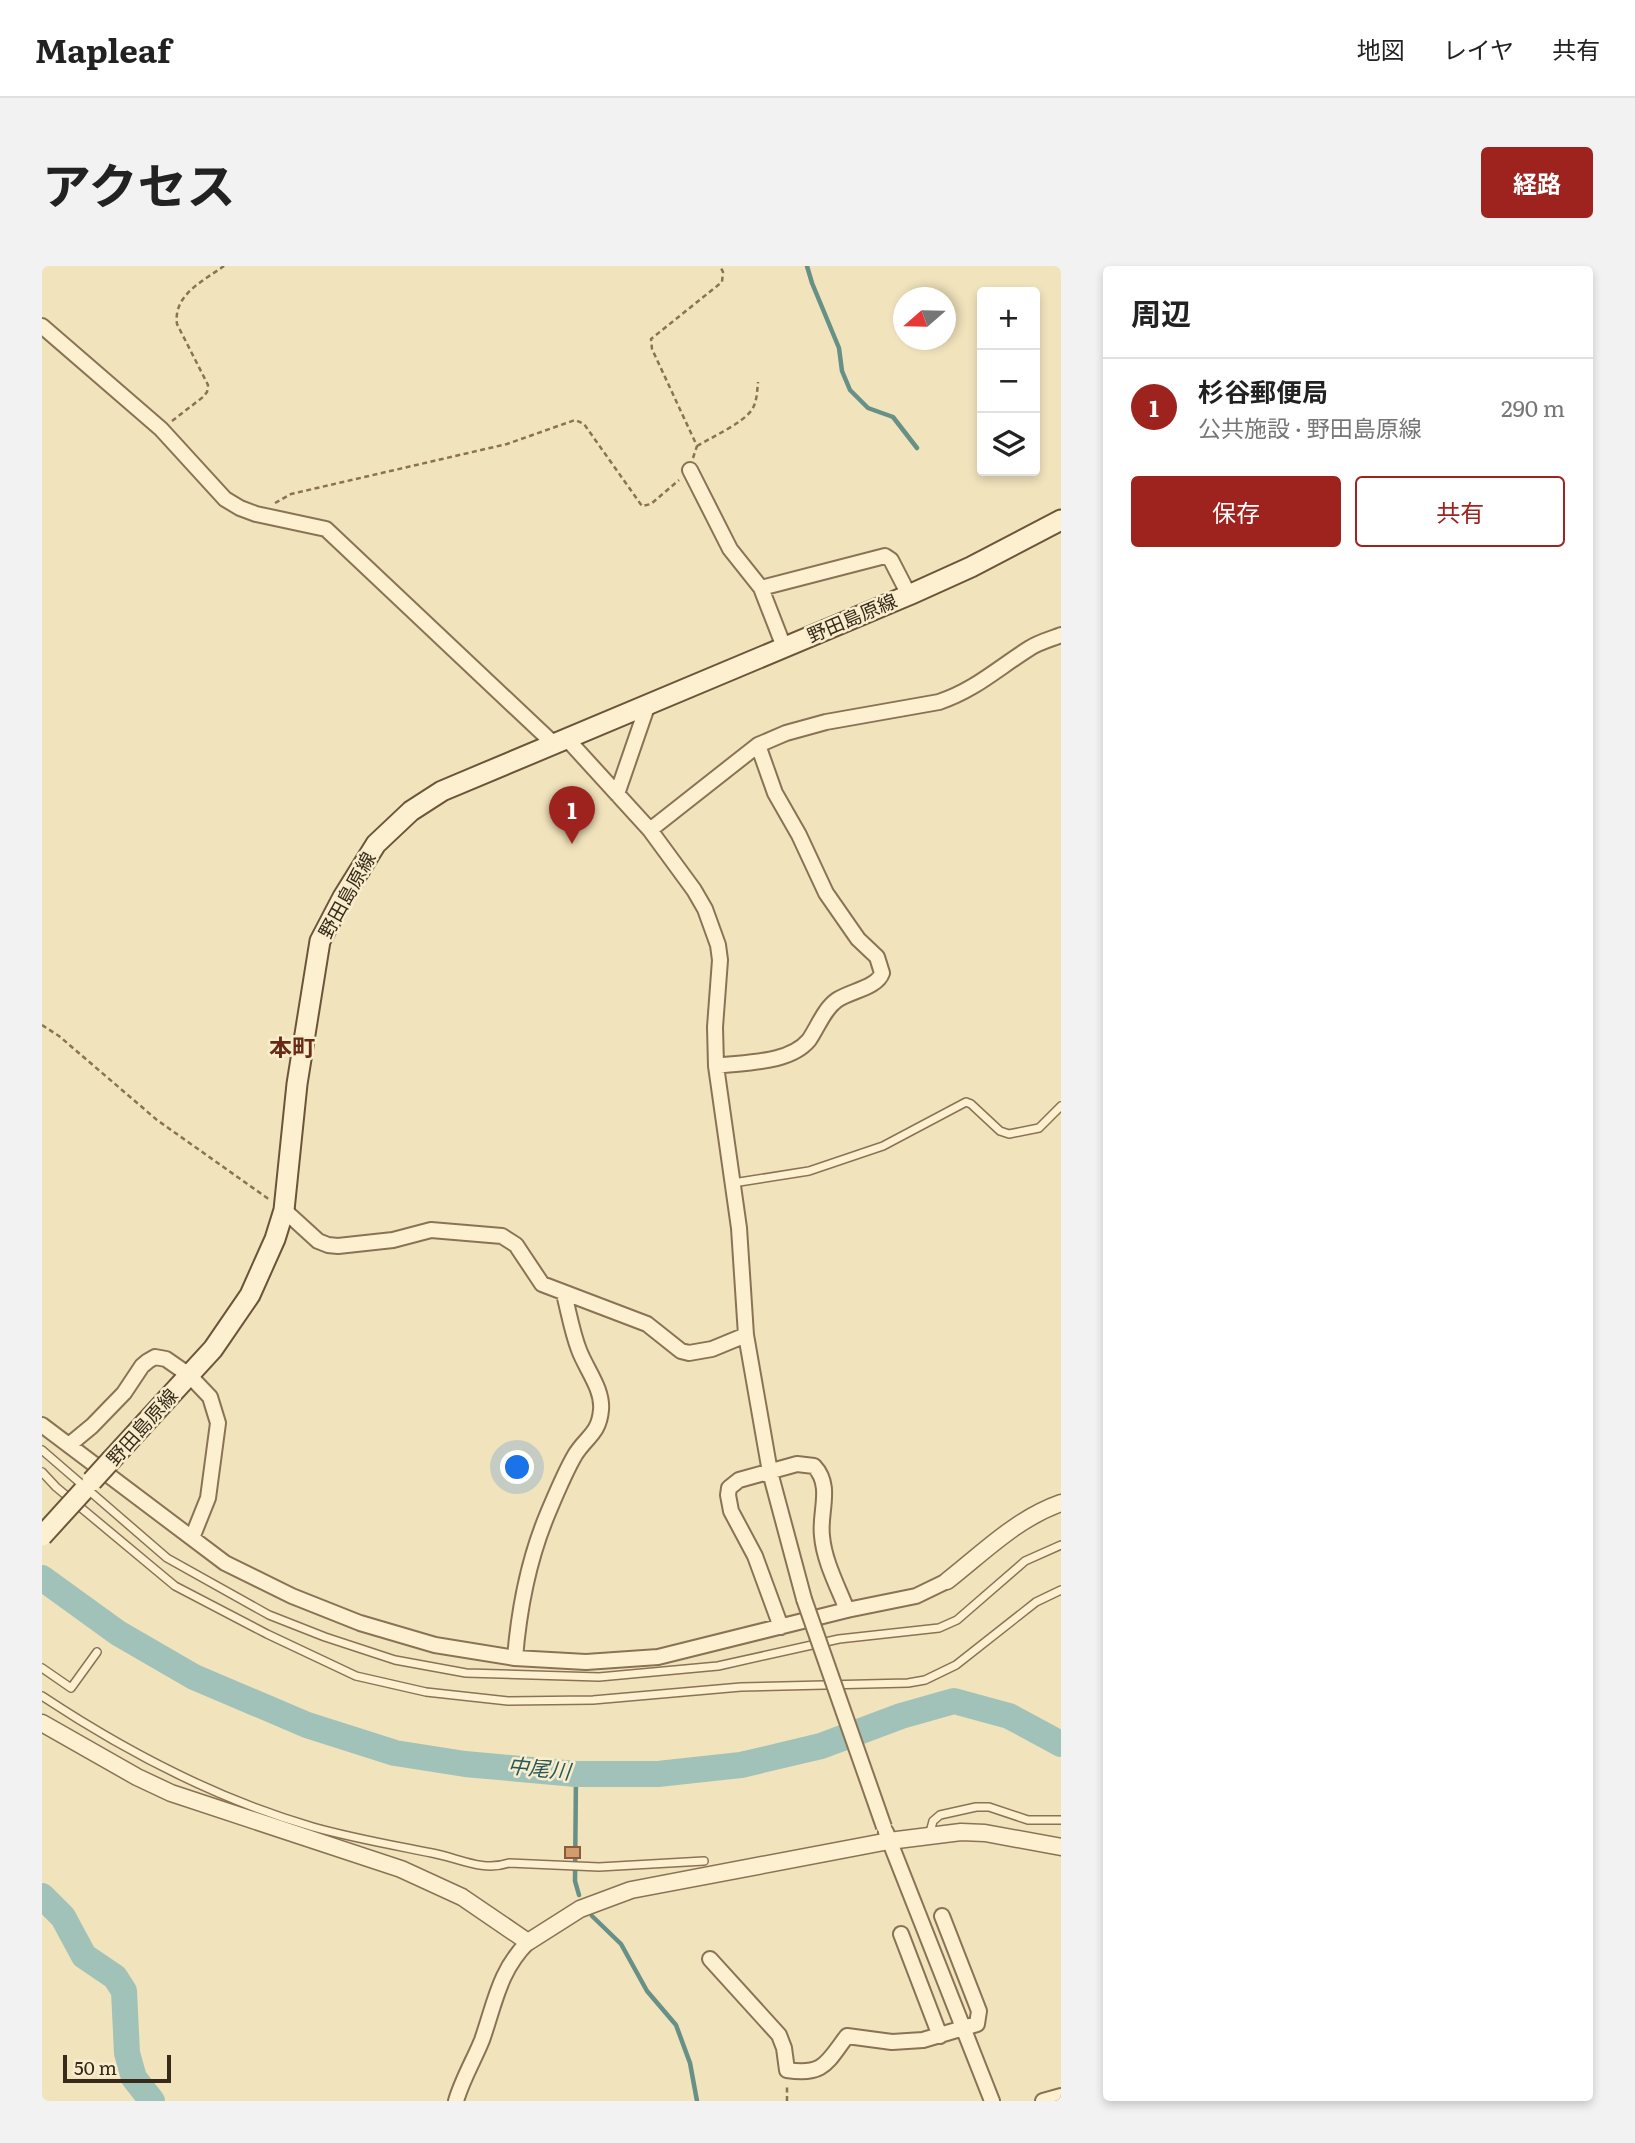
<!DOCTYPE html>
<html lang="ja">
<head>
<meta charset="utf-8">
<style>
	body { margin:0; font-family:Literata,"Noto Sans JP",serif; background:#f2f2f2; color:#222 }
	.controls { position:absolute; right:21px; top:21px; display:grid; overflow:hidden; border-radius:7px; box-shadow:0 4px 10px #0003 }
	.controls button { width:63px; height:63px; display:grid; place-items:center; padding:0; border:0; border-bottom:2px solid #e0e0e0; background:#fff; color:#222; font:35px sans-serif }
	.compass { position:absolute; left:851px; top:21px; width:63px; height:63px; border-radius:50%; background:#fff; box-shadow:0 4px 10px #0003; rotate:250deg }
	.scale { position:absolute; left:21px; bottom:18px; width:108px; box-sizing:border-box; padding-left:7px; border:4px solid #382a1a; border-top:0; font-size:19px; line-height:24px; white-space:nowrap; color:#382a1a; -webkit-text-stroke:5px #f8edcd; paint-order:stroke }
	.you { position:absolute; left:476px; top:1202px; width:24px; height:24px; margin:-18px; border:5px solid #fff; border-radius:50%; background:#1a73e8; box-shadow:0 0 0 10px #1a73e833 }
	.badge { display:grid; place-items:center; width:46px; height:46px; border-radius:50%; background:#9e231f; color:#fff; font-size:23px; font-weight:700 }
	.pin { position:absolute; translate:-50% -58px; filter:drop-shadow(0 2px 4px #0008) }
	.pin::after { content:''; position:absolute; top:37px; width:24px; height:21px; background:inherit; clip-path:polygon(0 0,100% 0,50% 100%) }
	.list { margin:0; padding:0; list-style:none }
	h2 { display:flex; justify-content:space-between; align-items:center; height:91px; margin:0; padding:0 28px; font-size:30px }
	h2 small { font-size:23px; font-weight:400; color:#767676 }
	.list li { display:grid; grid-template-columns:46px 1fr auto; gap:21px; align-items:center; box-sizing:border-box; height:98px; padding:0 28px; border-top:2px solid #e0e0e0 }
	.list b { display:block; font-size:26px; white-space:nowrap }
	.list p { margin:0; font-size:23px; white-space:nowrap; color:#767676 }
	.list em { font-size:23px; font-style:normal; color:#767676 }
	.actions { display:flex; gap:14px; padding:21px 28px }
	.actions a { flex:1; padding:16px 0; border:2px solid #9e231f; border-radius:7px; text-align:center; font-size:24px; color:#9e231f }
	.actions .main { background:#9e231f; color:#fff }
	.icon { flex:none; width:38px; height:38px; fill:none; stroke:currentColor; stroke-width:2; stroke-linecap:round; stroke-linejoin:round }
	.map { position:relative; flex:none; width:1019px; height:1835px; overflow:hidden; border-radius:7px }
	header { display:flex; align-items:center; gap:42px; box-sizing:border-box; height:98px; padding:0 35px; background:#fff; border-bottom:2px solid #e0e0e0 }
	header strong { font-size:33px }
	nav { display:flex; gap:38px; margin-inline-start:auto; font-size:24px }
	.intro { display:flex; align-items:center; justify-content:space-between; box-sizing:border-box; height:168px; padding:0 42px }
	h1 { margin:0; font-size:49px }
	.button { padding:18px 32px; border-radius:7px; background:#9e231f; color:#fff; font-size:24px; font-weight:700 }
	main { display:flex; gap:42px; padding:0 42px }
	aside { flex:1; background:#fff; border-radius:7px; box-shadow:0 4px 10px #0003 }
	.map>svg:first-child { display:block }
</style>
</head>
<body>
<header>
<strong>Mapleaf</strong>
<nav><a>地図</a><a>レイヤ</a><a>共有</a></nav>
</header>
<div class="intro"><h1>アクセス</h1><a class="button">経路</a></div>
<main>
<div class="map">
<svg width="1019" height="1835" viewBox="0 0 1019 1835">
	<rect width="100%" height="100%" fill="#f1e3bc"/>
	<g fill="none" stroke-linecap="round" stroke-linejoin="round">
		<path stroke="#679087" stroke-width="4.5" d="M765,0l5,17 27,65 3,23 8,19 18,18 25,9 24,31
			M534,1508l-1,107 4,14
			M550,1650l29,28 26,47 29,34 14,38 7,38"/>
		<path stroke="#a1c2b9" stroke-width="26" d="M0,1312l76,55 76,44 113,48 88,28 70,11 111,10h82l83,-9 80,-19 80,-30 53,-15 55,15 52,28
			M0,1630l21,21 21,39 31,21 9,14 3,62 7,25 18,23"/>
	</g>
	<path fill="#d39c6f" stroke="#8c5c38" stroke-width="2" d="M523,1581h15v11h-15z"/>
	<g fill="none" stroke-linecap="round" stroke-linejoin="round">
		<defs>
			<path id="service" d="M691,917l76,-12 74,-25 83,-44 5,2 29,27 9,3 30,-6 22,-22
				M0,1184l125,108 102,57 56,22 70,23 71,13 133,4 119,-11 121,-27 100,-11 18,-8 68,-59 36,-16
				M0,1206l14,15 119,99 92,48 89,42 70,16 82,9 85,-1 148,-13 167,-4 17,-3 31,-15 80,-63 25,-12
				M0,1402l29,20 26,-36
				M0,1430c83,55 174,103 271,131 39,11 79,18 119,26 27,5 50,19 77,10l90,4 105,-6
				M887,1570l4,-15 7,-6 36,-8h13l39,13h33"/>
			<path id="minor" d="M0,60l119,103 64,70 15,9 16,6 70,15 228,215
				M648,204l40,79 31,39 23,59
				M719,322l124,-32 6,4 18,35
				M525,473l83,91 44,60 11,19 13,36 2,15 -5,67 1,39 23,162 7,107 24,137 34,127
				M575,528l31,-90
				M608,564l108,-85 28,-12 40,-11 113,-20c36,-12 59,-34 91,-54 9,-6 21,-9 31,-13
				M674,800c28,-4 73,-2 93,-26 9,-13 15,-31 28,-40 13,-9 40,-12 45,-27l-5,-16 -19,-18 -32,-46 -27,-58 -24,-42 -17,-48
				M242,944l34,31 10,4 10,1 55,-6 38,-10 71,6 14,9 26,39 105,40 34,27 8,2 23,-4 34,-14
				M0,1159l183,138 67,33 68,27 75,22 80,13 71,4 72,-5 189,-47 69,-14 31,-15
				M27,1179l23,-19 32,-33 18,-27 6,-5 7,-4 11,2 23,16 21,22 8,26 -10,75 -16,40
				M739,1361l-26,-71 -24,-45 -3,-16 1,-7 10,-8 58,-16 17,2c19,20 5,46 8,70 2,25 16,51 25,74
				M473,1392c4,-49 14,-100 33,-145 8,-19 17,-41 27,-58 11,-18 24,-21 26,-45 2,-21 -15,-41 -22,-60 -7,-18 -10,-37 -15,-56
				M844,1566l106,269
				M859,1668l39,102
				M668,1693l69,76 5,13 3,22c37,6 40,-8 60,-34l45,6 31,-2 54,-16 2,-13 -37,-95
				M414,1835c6,-21 18,-41 26,-61 13,-37 17,-69 46,-98
				M1001,1835l18,-5"/>
			<path id="tertiary" d="M905,1315c37,-29 69,-62 114,-78
				M0,1457l95,54 34,16 230,76 61,28 66,45 52,-33 51,-19 258,-49 72,-9 24,1 76,14"/>
			<path id="secondary" d="M70,1193l101,-110 37,-54 25,-56 9,-29 13,-126 23,-143 23,-44 33,-53 35,-33 31,-20 467,-196 62,-28 90,-47"/>
		</defs>
		<use href="#service" stroke="#8a7354" stroke-width="10"/>
		<use href="#minor" stroke="#8a7354" stroke-width="18"/>
		<use href="#tertiary" stroke="#8a7354" stroke-width="19"/>
		<use href="#secondary" stroke="#6c5438" stroke-width="23"/>
		<path stroke="#8a7354" stroke-width="2.5" stroke-dasharray="5 3.5" stroke-linecap="butt" d="M130,155l31,-24 4,-5 1,-7 -31,-61c-4,-29 26,-43 47,-58
			M655,180c15,-9 44,-22 54,-35 6,-8 6,-19 7,-29
			M651,192l4,-12 -45,-97 -1,-10 71,-57 1,-10 -3,-6
			M233,237l16,-9 216,-50 68,-24 9,4 58,82 9,-2 28,-24
			M0,759l17,11 98,84 113,80
			M745,1835v-17"/>
		<use href="#service" stroke="#fcf0d0" stroke-width="7"/>
		<use href="#minor" stroke="#fcf0d0" stroke-width="14"/>
		<use href="#tertiary" stroke="#fcf0d0" stroke-width="16"/>
		<use href="#secondary" stroke="#fcf0d0" stroke-width="19"/>
		<defs>
			<path id="minor-bridge" d="M762,1333l80,228"/>
			<path id="secondary-bridge" d="M50,1215l20,-22
				M0,1270l41,-45"/>
		</defs>
		<use href="#minor-bridge" stroke="#8a7354" stroke-width="18" stroke-linecap="butt"/>
		<use href="#secondary-bridge" stroke="#6c5438" stroke-width="23" stroke-linecap="butt"/>
		<use href="#minor-bridge" stroke="#fcf0d0" stroke-width="14"/>
		<use href="#secondary-bridge" stroke="#fcf0d0" stroke-width="19"/>
	</g>
	<g text-anchor="middle" stroke-width="5" stroke-linejoin="round" paint-order="stroke">
		<g font-size="19" fill="#382a1a" stroke="#f8edcd">
			<text transform="translate(810 352) rotate(-23)" y="7">野田島原線</text>
			<text transform="translate(305 629) rotate(-61)" y="7">野田島原線</text>
			<text transform="translate(100 1161) rotate(-48)" y="7">野田島原線</text>
		</g>
		<g font-size="21" font-style="italic" fill="#285958" stroke="#f8edcd">
			<text transform="translate(497 1503) rotate(6)" y="7">中尾川</text>
		</g>
		<g font-size="23" font-weight="bold" fill="#682a16" stroke="#f8edcd">
			<text x="250" y="790">本町</text>
		</g>
	</g>
</svg>
<div class="controls">
<button>+</button>
<button>−</button>
<button><svg class="icon" aria-label="layers" viewBox="0 0 24 24"><path d="M12 4l9 5-9 5-9-5zM3 14l9 5 9-5"/></svg></button>
</div>
<svg class="compass" viewBox="-18 -18 36 36"><path d="M0-13l5 13h-10z" fill="#e53935"/><path d="M0 13l5-13h-10z" fill="#767676"/></svg>
<div class="scale">50 m</div>
<div class="you"></div>
<div class="pin badge" style="left:530px;top:578px">1</div>
</div>
<aside>
<h2>周辺<small></small></h2>
<ul class="list">
<li><span class="badge">1</span><div><b>杉谷郵便局</b><p>公共施設 · 野田島原線</p></div><em>290 m</em></li>
</ul>
<div class="actions"><a class="main">保存</a><a>共有</a></div>
</aside>
</main>
</body>
</html>
